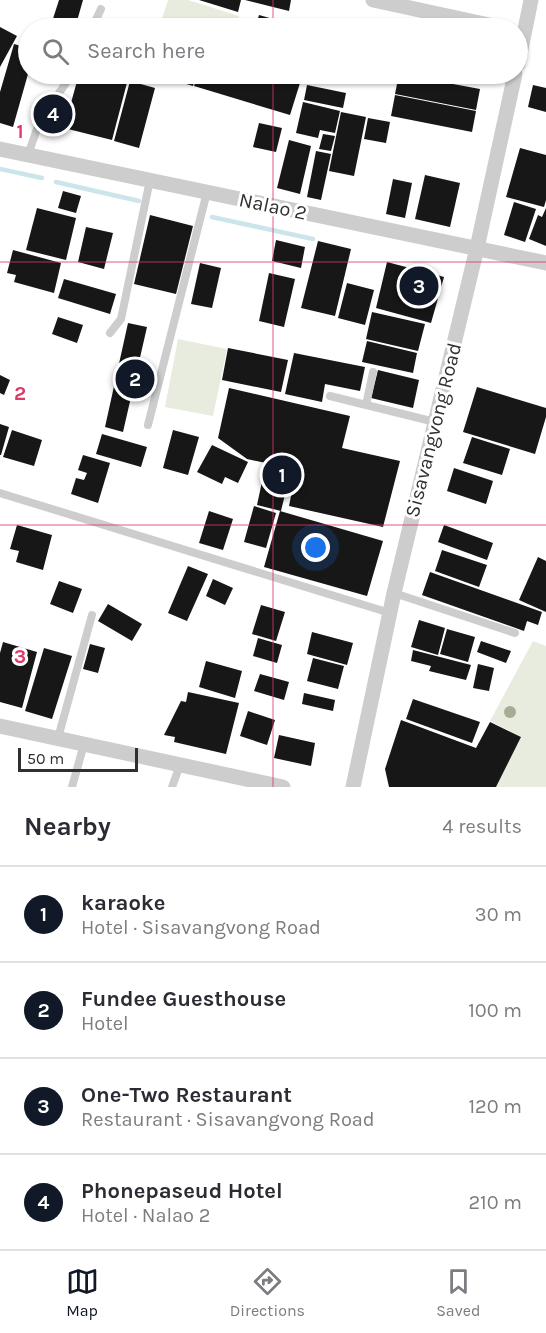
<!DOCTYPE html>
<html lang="en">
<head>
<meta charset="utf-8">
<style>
	body { margin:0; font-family:Karla,sans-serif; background:#f2f2f3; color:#2b2b33 }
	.scale { position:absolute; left:18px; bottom:15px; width:120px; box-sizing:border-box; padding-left:6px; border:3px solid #303030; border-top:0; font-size:16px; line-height:21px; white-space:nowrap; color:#303030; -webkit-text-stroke:4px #fff; paint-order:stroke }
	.you { position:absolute; left:316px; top:548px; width:21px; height:21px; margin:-15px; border:4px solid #fff; border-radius:50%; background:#1a73e8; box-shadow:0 0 0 9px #1a73e833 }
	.badge { display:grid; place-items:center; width:39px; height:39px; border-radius:50%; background:#111827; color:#fff; font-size:20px; font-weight:700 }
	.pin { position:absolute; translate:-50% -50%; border:3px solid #fff; box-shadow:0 2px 6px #0006 }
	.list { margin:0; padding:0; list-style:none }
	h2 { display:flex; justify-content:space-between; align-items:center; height:78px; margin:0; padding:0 24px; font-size:26px }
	h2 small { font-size:20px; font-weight:400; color:#7c7c81 }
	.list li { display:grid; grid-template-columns:39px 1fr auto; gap:18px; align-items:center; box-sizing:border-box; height:96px; padding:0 24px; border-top:2px solid #e1e1e2 }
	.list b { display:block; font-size:22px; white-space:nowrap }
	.list p { margin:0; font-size:20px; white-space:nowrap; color:#7c7c81 }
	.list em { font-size:20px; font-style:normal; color:#7c7c81 }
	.icon { flex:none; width:33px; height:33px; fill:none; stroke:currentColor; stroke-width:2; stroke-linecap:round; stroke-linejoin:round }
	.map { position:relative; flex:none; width:546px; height:787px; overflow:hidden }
	.search { position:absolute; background:#fff; box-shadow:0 2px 4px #0004; left:18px; right:18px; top:18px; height:66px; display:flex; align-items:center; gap:15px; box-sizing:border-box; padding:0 21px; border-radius:33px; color:#7c7c81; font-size:22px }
	.sheet { height:462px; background:#fff }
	nav { display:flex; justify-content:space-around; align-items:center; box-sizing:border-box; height:84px; border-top:2px solid #e1e1e2; background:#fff; font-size:16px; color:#7c7c81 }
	nav a { display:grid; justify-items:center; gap:3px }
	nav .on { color:#111827 }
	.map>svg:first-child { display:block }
</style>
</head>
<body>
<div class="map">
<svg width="546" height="787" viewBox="0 0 546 787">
	<rect width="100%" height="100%" fill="#fff"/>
	<path fill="#e8ecde" d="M168,0h20l51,16 -4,12h-76z
		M178,339l49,10 -14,67 -48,-9z
		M533,641l13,5v141h-50l25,-50 -31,-16z"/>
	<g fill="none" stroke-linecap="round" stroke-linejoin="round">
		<path stroke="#cbe5eb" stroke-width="4.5" d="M0,169l42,9
			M56,182l83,19
			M212,217l101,22"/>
	</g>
	<path fill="#171717" d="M59,0h24l-8,28h-25z
		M199,0h42l-3,12z
		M245,0h46l-2,11z
		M259,15l46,13h-50z
		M429,21l33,6v1h-34z
		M0,27l17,9 -17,31z
		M14,44l14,4v26l-15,53 -13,-4v-31z
		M79,74h27l22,5 -16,61 -48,-12z
		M153,74h43l-3,12z
		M198,74h71l31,9 -10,32 -96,-29z
		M399,74l81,15 -4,21 -81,-16z
		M432,74h45l-2,10z
		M130,81l25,7 -16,60 -25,-7z
		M307,85l39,8 -3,15 -39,-8z
		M533,85l13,3v24l-18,-5z
		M395,95l81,16 -4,21 -81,-16z
		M303,102l37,9 -5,22 -15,-3 -2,8 -22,-5z
		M341,112l25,5 -12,59 -25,-5z
		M368,118l22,4 -4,21 -22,-4z
		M259,123l23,5 -6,24 -23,-5z
		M323,134l12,2 -4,15 -12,-2z
		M289,140l22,6 -11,48 -23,-6z
		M520,148l26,7v45l-2,7 -38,-10z
		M316,151l15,3 -10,46 -14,-3z
		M425,175l35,8 -10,44 -35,-8z
		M393,179l19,4 -7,35 -19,-4z
		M63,191l18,5 -5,17 -18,-5z
		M514,202l22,7 -11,33 -21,-7z
		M37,208l39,10 -10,42 -40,-10z
		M546,208v38l-17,-7 9,-24 4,2z
		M150,215l43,11 -17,68 -42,-10z
		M86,227l27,6 -9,36 -26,-7z
		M276,240l29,7 -4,21 -29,-7z
		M318,241l33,8 -16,67 -34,-8z
		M13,250l48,13 -7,30 -40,-11 2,-7 -9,-2z
		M387,262l57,15 -13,46 -55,-15z
		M200,263l21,5 -9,40 -21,-4z
		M269,273l26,6 -11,48 -25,-6z
		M64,279l52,15 -6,20 -52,-16z
		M347,283l27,7 -9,35 -27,-7z
		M372,312l53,12 -7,27 -52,-12z
		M58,317l25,8 -6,18 -25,-9z
		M128,323l19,4 -24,105 -18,-5z
		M367,341l50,12 -4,20 -51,-11z
		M228,348l60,12 -7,32 -59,-12z
		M294,353l71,14 -5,24 -35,-7 -3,18 -37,-8z
		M378,370l41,10 -6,28 -42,-10z
		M0,375l10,5 -6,15 -4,-2z
		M477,387l69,21v9l-11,37 -72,-22z
		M229,388l121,28 -8,32 58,13 -17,66 -94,-21 7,-35 -5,-1 -10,41 -24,-6 9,-42 -19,-4 -29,-21z
		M0,424l9,3 -8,28h-1z
		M12,430l30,10 -8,26 -31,-9z
		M173,430l26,7 -11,38 -25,-7z
		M102,434l45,13 -6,20 -45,-13z
		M472,437l38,12 -8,26 -39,-12z
		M212,445l36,17 -10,21 -13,-6 -3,7 -25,-12z
		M83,455l27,8 -12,40 -27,-9 5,-16 8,2 3,-7 -9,-3z
		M454,468l39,13 -7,23 -39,-13z
		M254,506l22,7 -10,35 -22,-6z
		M209,511l24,8 -10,31 -24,-7z
		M280,511l103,30 -16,55 -103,-29z
		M17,525l35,10 -9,35 -27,-8 3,-11 -9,-2z
		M444,525l49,18 -6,17 -49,-18z
		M442,550l45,15 -8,22 -44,-16z
		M538,557l8,4v51l-27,-12z
		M188,566l20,8 -21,47 -19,-8z
		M430,572l112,40 -4,13 -11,-4 -3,10 -102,-36z
		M213,579l20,9 -8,17 -19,-9z
		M59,581l23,8 -9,24 -23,-9z
		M108,604l34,20 -10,17 -34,-20z
		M261,605l24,7 -9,29 -24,-7z
		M419,620l26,8 -7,27 -27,-8z
		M447,629l28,8 -7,25 -28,-8z
		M312,632l41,11 -6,22 -40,-11z
		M258,638l24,7 -5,18 -24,-7z
		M481,641l30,10 -5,12 -29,-11z
		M3,642l34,10 -15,56 -22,-6v-49z
		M90,644l15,4 -7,25 -15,-4z
		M44,648l28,8 -20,63 -27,-8z
		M413,650l58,15 -5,15 -37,-9 2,-5 -20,-5z
		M313,658l31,8 -6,23 -31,-8z
		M206,661l36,10 -7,27 -36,-11z
		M478,664l16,4 -5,23 -16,-3z
		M260,674l29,8 -5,18 -30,-9z
		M188,692l51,11 -13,51 -52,-12 1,-5 -11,-2 17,-34 5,1z
		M304,693l31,7 -2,11 -31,-7z
		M413,699l67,23 -8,21 -66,-24z
		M248,711l27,9 -8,25 -27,-9z
		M401,720l75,28 14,-26 31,15 -25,50h-107l-4,-18z
		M279,735l36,8 -4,23 -37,-8z"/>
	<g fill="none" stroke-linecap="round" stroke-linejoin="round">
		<path stroke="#cdcdcd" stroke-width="8" d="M92,28l9,-19
			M28,155l12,-35 26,-37 4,-9
			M110,333l11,-14 29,-139
			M330,396l105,26
			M366,405l7,-33
			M148,425l59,-233
			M0,493l390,120
			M394,593l121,40
			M58,738l34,-123
			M72,787l12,-43
			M172,787l8,-22"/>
		<path stroke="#cdcdcd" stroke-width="15" d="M373,0l130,28
			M518,64l13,-64
			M0,149l546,114
			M0,726l283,61
			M353,787l41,-194 83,-345 38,-174"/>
	</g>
	<circle fill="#a5ad95" cx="510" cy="712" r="6"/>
	<path fill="none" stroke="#df3968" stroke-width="1.5" stroke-opacity="0.55" d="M273,0v28M273,74v713M0,262h546M0,525h546"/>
	<g text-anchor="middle" stroke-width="6" stroke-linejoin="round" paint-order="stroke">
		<g font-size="20" fill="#303030" stroke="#fff">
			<text transform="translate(273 206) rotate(12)" y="7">Nalao 2</text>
			<text transform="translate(433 430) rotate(-76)" y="7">Sisavangvong Road</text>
		</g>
	</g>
	<g font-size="20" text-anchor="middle" font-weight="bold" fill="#df3968" stroke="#fff" stroke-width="6" stroke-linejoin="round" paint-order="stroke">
		<text x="20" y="138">1</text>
		<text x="20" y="400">2</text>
		<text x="20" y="663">3</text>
	</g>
</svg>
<div class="scale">50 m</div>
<div class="you"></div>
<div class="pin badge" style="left:282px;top:475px">1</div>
<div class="pin badge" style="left:135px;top:379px">2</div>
<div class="pin badge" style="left:419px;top:286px">3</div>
<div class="pin badge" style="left:53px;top:114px">4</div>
<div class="search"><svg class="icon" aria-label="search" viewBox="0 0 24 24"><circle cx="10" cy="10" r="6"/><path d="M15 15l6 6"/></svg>Search here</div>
</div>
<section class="sheet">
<h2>Nearby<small>4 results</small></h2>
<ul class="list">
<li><span class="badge">1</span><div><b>karaoke</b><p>Hotel · Sisavangvong Road</p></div><em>30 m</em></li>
<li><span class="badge">2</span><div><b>Fundee Guesthouse</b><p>Hotel</p></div><em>100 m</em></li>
<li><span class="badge">3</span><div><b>One-Two Restaurant</b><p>Restaurant · Sisavangvong Road</p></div><em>120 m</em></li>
<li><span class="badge">4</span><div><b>Phonepaseud Hotel</b><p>Hotel · Nalao 2</p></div><em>210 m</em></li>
</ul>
</section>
<nav>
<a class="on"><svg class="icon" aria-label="map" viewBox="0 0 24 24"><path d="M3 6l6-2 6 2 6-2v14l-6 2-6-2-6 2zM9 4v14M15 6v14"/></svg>Map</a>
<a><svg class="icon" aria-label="directions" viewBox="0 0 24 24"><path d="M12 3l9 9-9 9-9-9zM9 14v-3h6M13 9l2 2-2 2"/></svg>Directions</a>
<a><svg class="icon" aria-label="saved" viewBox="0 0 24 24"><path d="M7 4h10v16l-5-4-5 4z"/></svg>Saved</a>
</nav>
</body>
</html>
